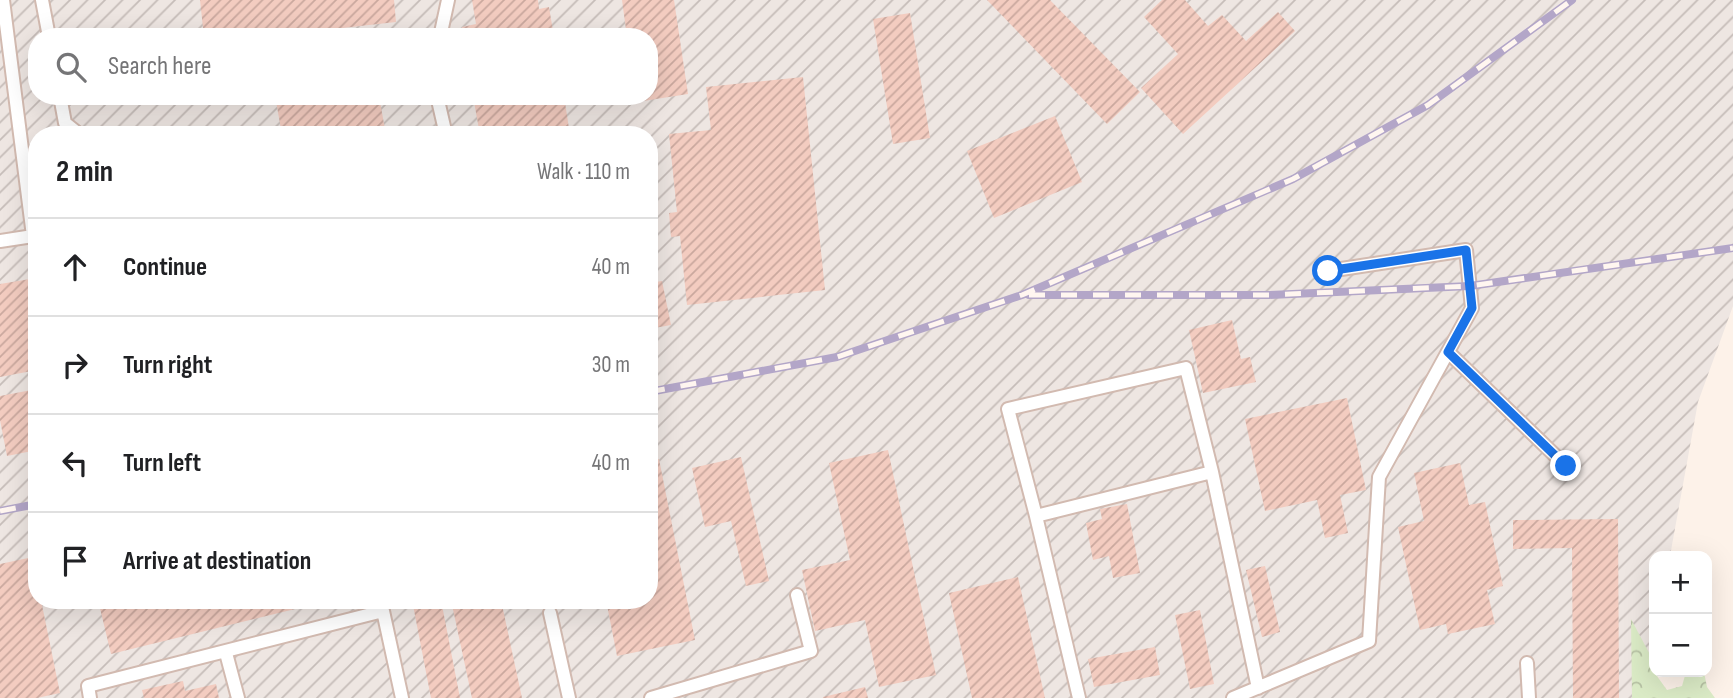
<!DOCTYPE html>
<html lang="en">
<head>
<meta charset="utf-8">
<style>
	body { margin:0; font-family:"Sofia Sans Condensed",sans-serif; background:#f2f2f2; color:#202124 }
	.controls { position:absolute; right:21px; bottom:21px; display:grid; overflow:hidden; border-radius:14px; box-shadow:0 7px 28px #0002 }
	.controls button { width:63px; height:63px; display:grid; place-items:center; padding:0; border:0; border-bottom:2px solid #e0e0e0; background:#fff; color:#202124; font:35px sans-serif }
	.stop { position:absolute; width:21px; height:21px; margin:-16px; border:5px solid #1a73e8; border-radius:50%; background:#fff }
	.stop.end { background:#1a73e8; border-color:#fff; box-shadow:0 2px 7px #0008 }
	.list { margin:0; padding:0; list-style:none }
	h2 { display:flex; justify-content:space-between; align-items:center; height:91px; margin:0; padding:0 28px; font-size:30px }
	h2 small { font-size:23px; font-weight:400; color:#757577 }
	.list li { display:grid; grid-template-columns:46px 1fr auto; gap:21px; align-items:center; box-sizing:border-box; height:98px; padding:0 28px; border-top:2px solid #e0e0e0 }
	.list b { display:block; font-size:26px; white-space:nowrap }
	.list em { font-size:23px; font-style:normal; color:#757577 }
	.icon { flex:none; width:38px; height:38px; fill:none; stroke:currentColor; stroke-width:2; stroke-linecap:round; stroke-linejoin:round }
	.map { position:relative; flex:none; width:1733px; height:698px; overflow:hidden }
	.search { position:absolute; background:#fff; box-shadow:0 7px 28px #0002; left:28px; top:28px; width:630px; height:77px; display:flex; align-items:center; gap:18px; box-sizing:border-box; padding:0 24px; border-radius:28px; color:#757577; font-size:26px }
	.panel { position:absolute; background:#fff; box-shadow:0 7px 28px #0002; left:28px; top:126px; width:630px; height:483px; border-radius:28px }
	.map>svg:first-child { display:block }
</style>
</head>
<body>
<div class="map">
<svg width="1733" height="698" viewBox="0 0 1733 698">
	<defs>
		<pattern id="industrial-furrows" width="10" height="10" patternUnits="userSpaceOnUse" patternTransform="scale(1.75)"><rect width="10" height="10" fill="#eee6e2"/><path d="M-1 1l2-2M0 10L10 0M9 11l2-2" fill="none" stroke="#c6bdb9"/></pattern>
		<pattern id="forest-crowns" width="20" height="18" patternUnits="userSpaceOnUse" patternTransform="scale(1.75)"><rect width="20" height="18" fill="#dbebc6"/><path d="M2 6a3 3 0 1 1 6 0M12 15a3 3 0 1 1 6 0" fill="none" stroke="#b6c1a3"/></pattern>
		<pattern id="building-hatch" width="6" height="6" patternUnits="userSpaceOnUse" patternTransform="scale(1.75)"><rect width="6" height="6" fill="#f3ccc0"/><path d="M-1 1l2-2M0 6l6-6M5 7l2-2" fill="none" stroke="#caa89e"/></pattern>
	</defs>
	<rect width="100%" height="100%" fill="#fdf2e9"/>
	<path fill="url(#industrial-furrows)" fill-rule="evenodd" d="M0,0h1733v306l-35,96 -28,154h-16v88l-9,54h-1645zM37,37h612v59h-612zM37,135h612v465h-612z"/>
	<path fill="url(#forest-crowns)" d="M1631,619l23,43v10l13,18 15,-4 4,-14h18l3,15 8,11h-83z"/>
	<path fill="url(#building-hatch)" d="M200,0h194l2,22 -134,15h-58z
		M472,0h66l1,9 10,-2 5,30h-91l-1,-10 14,-3z
		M622,0h52l14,94 -51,8 -1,-6h13v-59h-22z
		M987,0h63l90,92 -33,32z
		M1162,0h23l23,26 14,-11 24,26 32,-29 17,19 -112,103 -42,-46 37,-34 -34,-37z
		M910,13l20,125 -37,6 -20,-125z
		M165,29l1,8h-45v-2z
		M803,77l22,213 -138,15 -7,-69 -9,1 -2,-24 8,-1 -8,-78 42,-4 -5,-43z
		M303,96h76l7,39h-104l-6,-34z
		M473,96h91l6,39h-90z
		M1055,116l27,66 -88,36 -27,-67z
		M36,278l1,92 -37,7v-93z
		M662,281l9,44 -22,4v-46z
		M1232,320l9,39 9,-2 6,25 -53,11 -14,-63z
		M37,389v61l-30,6 -7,-36v-24z
		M1347,398l19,92 -26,5 8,38 -23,5 -8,-38 -52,11 -20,-92z
		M888,450l48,225 -57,12 -14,-67 -50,11 -13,-61 48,-10 -21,-97z
		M741,457l28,124 -23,5 -15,-65 -26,6 -13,-59z
		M659,459l36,181 -78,16 -11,-56h43v-139z
		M1460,463l9,42 16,-3 18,84 -16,4 8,34 -47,10 -2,-10 -26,6 -22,-103 26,-6 -10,-48z
		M1127,504l13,69 -27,5 -4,-22 -16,4 -7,-37 16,-4 -2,-10z
		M1618,519l1,179h-46l-1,-150 -59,1v-29z
		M37,536v64h4l19,93 -23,5h-37v-134l33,-7 -4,-20z
		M1265,566l15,66 -18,5 -16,-67z
		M1018,577l27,121h-73l-23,-105z
		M98,600h230v1l-217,53z
		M412,600h29l19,98h-29z
		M451,600h50l21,98h-50z
		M1200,610l14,74 -24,5 -15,-74z
		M1155,647l5,28 -66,12 -6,-28z
		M183,681l2,10 31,-7 3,14h-75l-2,-8z
		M865,687l3,11h-45v-1z"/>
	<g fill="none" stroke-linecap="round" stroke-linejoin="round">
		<defs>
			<path id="lane" d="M42,0l7,37
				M440,37l8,-37
				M60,96l5,27 15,12
				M437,96l9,39
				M0,241l33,-5 -30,-236
				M1448,352l118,114
				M1036,516l-28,-107 178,-41 26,104 46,216
				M550,613l19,85
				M226,653l12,45
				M1527,663l2,35
				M90,698l-2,-12 295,-75 19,87
				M651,698l160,-47 -14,-56
				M1079,698l-43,-182 176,-44
				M1233,698l136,-57 10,-164 93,-169 -6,-58 -138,21"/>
		</defs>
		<use href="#lane" stroke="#d2bab0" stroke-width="16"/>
		<use href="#lane" stroke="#fff" stroke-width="12"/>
		<defs>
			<path id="rail" d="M1029,295h240l201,-9 263,-38
				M649,392l188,-35 185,-62 271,-116 135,-74 144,-105
				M0,511l37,-7"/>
		</defs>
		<use href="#rail" stroke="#b3a6c8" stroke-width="8"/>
		<use href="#rail" stroke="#fff6f0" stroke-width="5" stroke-dasharray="16" stroke-linecap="butt"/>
	</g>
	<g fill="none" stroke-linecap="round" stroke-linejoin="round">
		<path stroke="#1a73e8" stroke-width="9" d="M1328,271l138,-21 6,58 -24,44 118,114"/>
	</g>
</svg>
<div class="controls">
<button>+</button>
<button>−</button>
</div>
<div class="stop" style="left:1328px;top:271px"></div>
<div class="stop end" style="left:1566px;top:466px"></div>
<div class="search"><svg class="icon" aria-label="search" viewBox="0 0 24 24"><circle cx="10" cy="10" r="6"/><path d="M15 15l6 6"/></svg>Search here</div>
<section class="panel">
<h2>2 min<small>Walk · 110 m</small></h2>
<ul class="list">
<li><svg class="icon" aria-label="ahead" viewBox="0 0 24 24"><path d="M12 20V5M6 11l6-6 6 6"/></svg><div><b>Continue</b></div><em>40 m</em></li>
<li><svg class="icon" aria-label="right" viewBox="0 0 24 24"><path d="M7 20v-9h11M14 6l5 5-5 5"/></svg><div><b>Turn right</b></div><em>30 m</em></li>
<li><svg class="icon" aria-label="left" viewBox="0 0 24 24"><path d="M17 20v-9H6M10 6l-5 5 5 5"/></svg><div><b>Turn left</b></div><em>40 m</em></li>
<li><svg class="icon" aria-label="arrive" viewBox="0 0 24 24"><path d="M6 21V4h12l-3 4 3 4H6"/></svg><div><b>Arrive at destination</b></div></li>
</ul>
</section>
</div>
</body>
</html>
